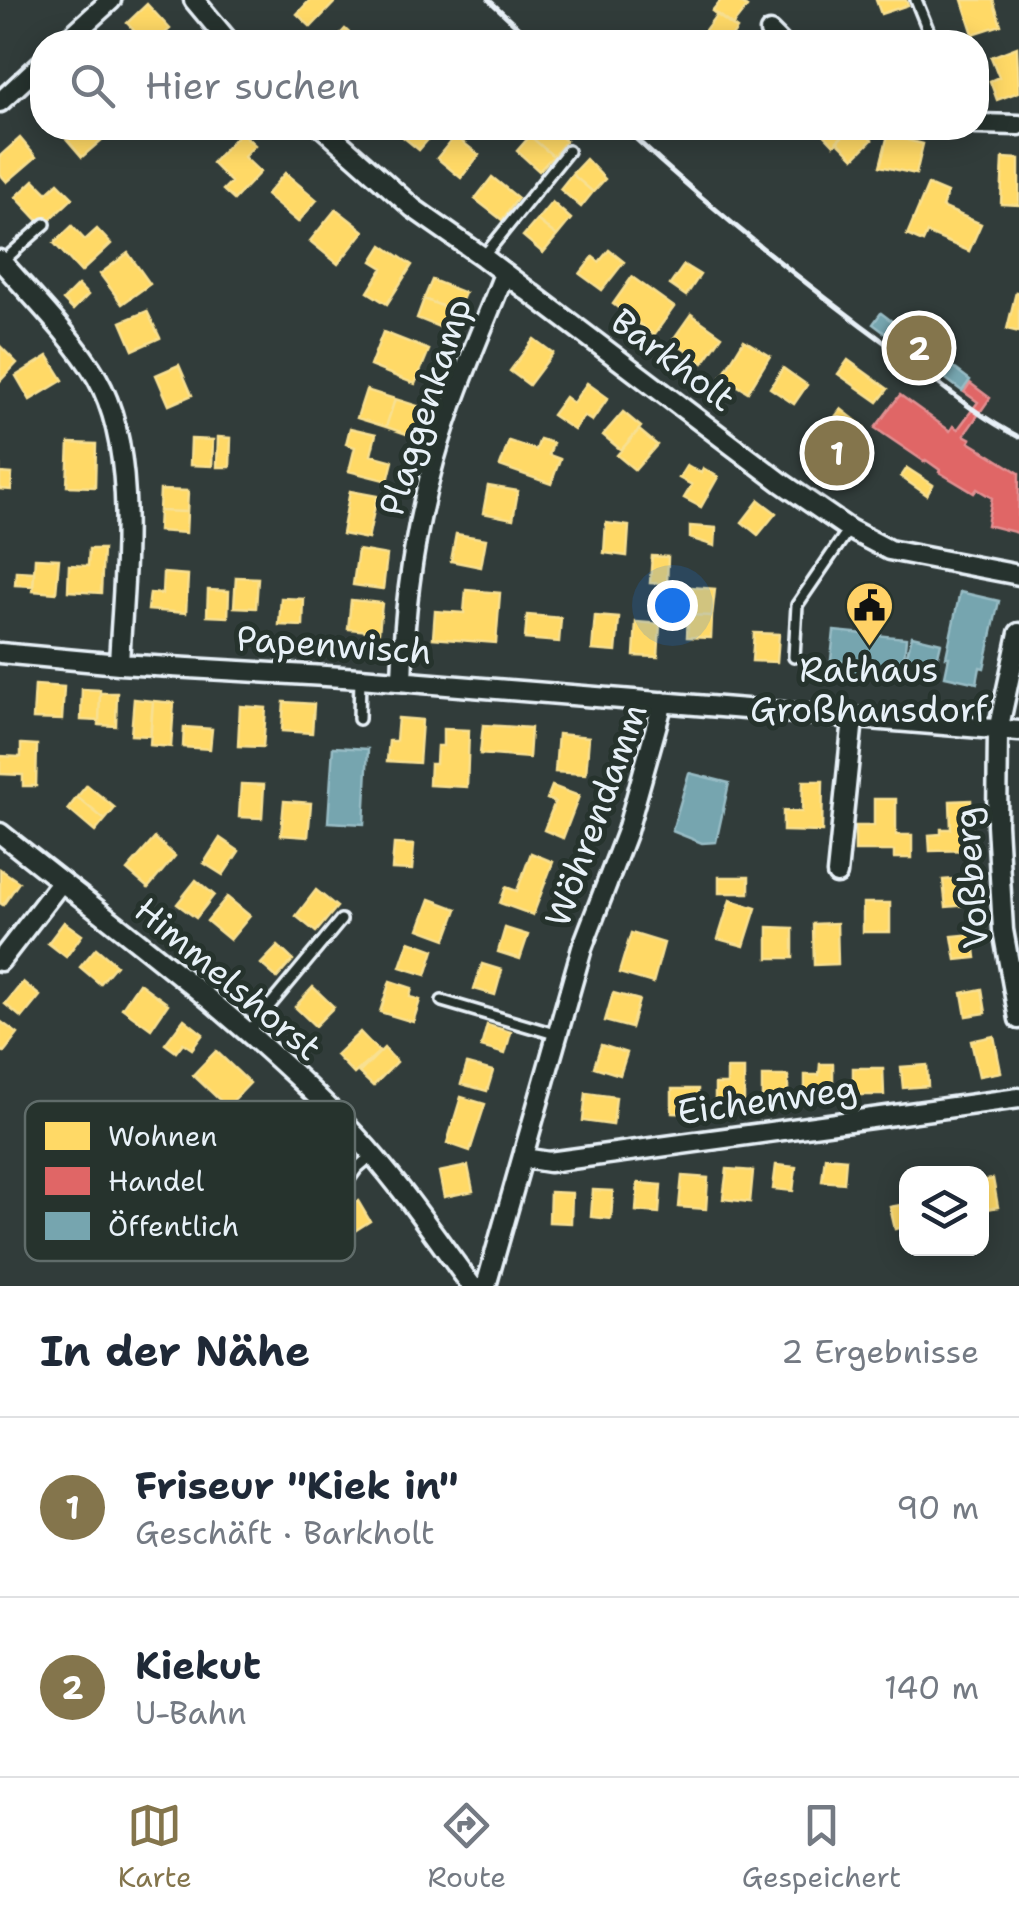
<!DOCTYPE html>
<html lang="de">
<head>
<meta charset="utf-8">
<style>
	body { margin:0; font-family:"Shantell Sans",sans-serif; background:#f6f6f7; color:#1f2937 }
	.controls { position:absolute; right:30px; bottom:30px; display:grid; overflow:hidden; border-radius:20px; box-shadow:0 5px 25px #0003 }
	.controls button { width:90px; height:90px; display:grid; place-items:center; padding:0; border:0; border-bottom:2px solid #e0e1e3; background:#fff; color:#1f2937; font:50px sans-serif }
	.you { position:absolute; left:672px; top:605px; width:35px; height:35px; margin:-25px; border:8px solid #fff; border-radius:50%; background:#1a73e8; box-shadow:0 0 0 15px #1a73e833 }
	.badge { display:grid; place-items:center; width:65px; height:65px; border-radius:50%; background:#84754c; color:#fff; font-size:32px; font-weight:700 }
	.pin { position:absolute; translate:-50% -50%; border:5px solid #fff; box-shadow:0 2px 10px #0006 }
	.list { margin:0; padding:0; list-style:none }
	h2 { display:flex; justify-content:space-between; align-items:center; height:130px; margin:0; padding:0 40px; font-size:42px }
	h2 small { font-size:32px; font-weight:400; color:#747a83 }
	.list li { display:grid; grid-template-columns:65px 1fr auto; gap:30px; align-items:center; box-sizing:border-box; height:180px; padding:0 40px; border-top:2px solid #e0e1e3 }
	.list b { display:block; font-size:38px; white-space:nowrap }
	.list p { margin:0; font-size:32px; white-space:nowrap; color:#747a83 }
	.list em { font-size:32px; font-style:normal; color:#747a83 }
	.icon { flex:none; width:55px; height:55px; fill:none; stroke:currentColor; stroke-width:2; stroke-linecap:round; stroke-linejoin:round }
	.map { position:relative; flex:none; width:1019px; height:1286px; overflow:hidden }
	.search { position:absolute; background:#fff; box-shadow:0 5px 25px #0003; left:30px; right:30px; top:30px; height:110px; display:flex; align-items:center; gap:25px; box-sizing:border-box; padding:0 35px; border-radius:40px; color:#747a83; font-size:38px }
	.sheet { height:490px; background:#fff }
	nav { display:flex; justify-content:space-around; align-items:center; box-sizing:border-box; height:140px; border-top:2px solid #e0e1e3; background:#fff; font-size:28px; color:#747a83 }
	nav a { display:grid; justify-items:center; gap:5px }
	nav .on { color:#84754c }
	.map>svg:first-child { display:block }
</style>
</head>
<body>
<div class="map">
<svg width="1019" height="1286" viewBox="0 0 1019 1286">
	<rect width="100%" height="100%" fill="#313c3a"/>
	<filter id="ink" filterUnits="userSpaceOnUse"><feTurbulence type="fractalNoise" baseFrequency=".01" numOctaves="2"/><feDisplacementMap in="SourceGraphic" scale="20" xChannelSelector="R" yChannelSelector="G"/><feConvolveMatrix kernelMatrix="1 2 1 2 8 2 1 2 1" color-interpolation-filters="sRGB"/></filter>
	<g filter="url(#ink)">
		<path fill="#ffd966" stroke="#f8e092" stroke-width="2.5" d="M310,0h27l-26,27 -14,-13z
			M721,0h16l10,7 -15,19 -20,-15z
			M876,0h30l2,5 -27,9z
			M962,0h31l8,25 -28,9z
			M147,4l23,25 -15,13h-17l4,-3 -15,-16z
			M717,14l20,15 -9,13h-12l-13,-9z
			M345,29l14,13h-26z
			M916,32l4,10h-31l-1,-1z
			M1017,47l2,45 -22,8 -7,-19 9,-4 -8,-20z
			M57,128h51l4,3 -30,26z
			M392,128h46l-19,22z
			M538,128h13l15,13 -13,15 -23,-20z
			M818,128h33l-17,17z
			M851,128h9l12,12 -18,18 -17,-17z
			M241,132l14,13 -11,12 16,15 -26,28 -11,-10 8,-8 -19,-19z
			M888,135l35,9 -7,30 -36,-8z
			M455,136l24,19 -18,23 -24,-20z
			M530,136l23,20 -14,15 -22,-20z
			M20,138l16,19 -29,25 -7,-8v-18z
			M1003,158l16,1v46l-18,-1z
			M586,159l19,20 -12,13 -21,-18z
			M285,173l32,27 -19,22 -32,-27z
			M572,174l21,18 -12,15 -21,-18z
			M492,177l26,21 -16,22 -27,-21z
			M34,180l13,13 11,-10 15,15 -30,28 -27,-29z
			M928,185l19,8 -5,14 39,17 -12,27 -42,-18 -4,9 -16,-7z
			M552,202l19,17 -14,17 -20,-16z
			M336,209l28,22 -26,33 -28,-23z
			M537,220l20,16 -14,17 -20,-17z
			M72,226l13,14 12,-11 14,15 -30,28 -27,-29z
			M382,245l30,20 -25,39 -19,-12 15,-24 -11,-7z
			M609,250l15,12 -22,28 -22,-16 13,-17 6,5z
			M128,253l22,31 -28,20 -22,-30z
			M684,265l16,10 -14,21 -16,-11z
			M632,277l42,30 -20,28 -41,-31z
			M432,280l33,13 -8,19 -33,-13z
			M78,285l10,10 -15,15 -10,-10z
			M1016,292l3,1v39l-12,-3z
			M424,299l33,13 -8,19 -32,-13z
			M147,311l13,27 -27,12 -12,-28z
			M691,314l31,22 -19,27 -31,-22z
			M383,332l46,18 -14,34 -45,-18z
			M534,339l19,14 -24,32 -19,-14z
			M744,340l26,16 -22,36 -26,-16z
			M0,346l17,17 -17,18z
			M48,356l15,24 -33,20 -14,-24z
			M848,360l40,29 -10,13 -40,-28z
			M179,365l13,30 -23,10 -13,-30z
			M783,368l24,17 -13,19 -24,-16z
			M587,383l21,15 -16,23 -8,-5 -10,14 -22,-15 13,-18 8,6z
			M366,390l29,9 -9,28 -29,-9z
			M395,399l29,9 -9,29 -29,-10z
			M841,409l23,18 -35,47 -24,-18z
			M623,412l18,15 -20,23 -18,-15z
			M350,428l26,6 -5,21 22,6 -5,20 -39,-10 6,-24 -9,-3z
			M639,430l18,15 -22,25 -18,-15z
			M218,437l13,1 -1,29h-13z
			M191,439l22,1 -1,26 -22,-1z
			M540,439l13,4 -4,12 11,4 -9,25 -51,-18 9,-25 27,9z
			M69,443l27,1 -1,43 -28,-1z
			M0,464v9l12,1 -1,16 -11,-1z
			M687,465l14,8 2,-5 15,9 -17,30 -17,-9 8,-13 -13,-7z
			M907,468l26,17 -6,10 -26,-18z
			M488,486l30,5 -5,28 -30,-6z
			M160,490l28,1 -1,21 -28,-1z
			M350,491l27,5 -9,43 -26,-5z
			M759,500l17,13 -18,22 -16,-13z
			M159,511l28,1 -1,21 -28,-2z
			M606,523l23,3 -2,30 -23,-3z
			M690,526l26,2 -1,18 -25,-8z
			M456,534l30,5 -5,28 -30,-6z
			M89,549h14l-2,44 -33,-2 1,-26 19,1z
			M358,550l29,5 -4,34 -30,-4z
			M652,556l16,1 -1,27 -17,-1z
			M35,558l24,1 -3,34 -23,-2z
			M16,571l18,1 -1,14 -18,-1z
			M163,573l25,2 -2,38 -38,-3 2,-17 12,1z
			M236,577l22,1 -2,30 -22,-1z
			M690,587l25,2 -3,27 -24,-1z
			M208,590l21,1 -1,26 -21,-1z
			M466,590l34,3 -4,50 -63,-5 2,-27 29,2z
			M281,598l23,1 -1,27 -24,-1z
			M351,600l31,3 -3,29 -31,-3z
			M527,615l34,3 -2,24 -34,-3z
			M688,615l24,1 -1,22 -24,-1z
			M595,616l24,2 -3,34 -24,-2z
			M636,622l24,2 -2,33 -24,-1z
			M754,633l25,1 -2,28 -25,-1z
			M35,685l29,2 -2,33 -29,-1z
			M82,689l18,1 -1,31 -18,-1z
			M100,693h17l-1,33 -17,-1z
			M134,699l19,2 -3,35 -19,-1z
			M153,701l21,2 -3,44 -21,-2z
			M284,702l30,2 -2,29 -30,-2z
			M240,706l26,2 -3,39 -25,-1z
			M398,718l24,2 -3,43 -32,-2 2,-20h7z
			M483,725l48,3 -2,30 -49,-4z
			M184,727l28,2 -2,20 -27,-2z
			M443,729l26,1 -2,57 -38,-2 1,-21h6l1,-18h6z
			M558,734l31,3 -3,37 -31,-2z
			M21,744l16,1 -1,41h-13v-11l-23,-1v-18l21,1z
			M803,781h20l-1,51 -39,-1v-20l19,1z
			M241,784l23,1 -2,33 -23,-1z
			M87,785l28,23 -10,12 -28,-23z
			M552,786l27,10 -16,42 -19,-8 11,-28 -8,-3z
			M77,797l28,23 -10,12 -27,-23z
			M874,799h22v36h16v23h-18v-7h-39v-25h19z
			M971,800l1,50 -42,1 -1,-16 12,-1v-5h10l-1,-28z
			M284,801l27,2 -3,34 -27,-2z
			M155,838l20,18 -27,32 -21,-18z
			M220,838l19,13 -16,24 -19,-12z
			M394,844l20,1 -2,25 -20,-1z
			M531,853l22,9 -20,53 -33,-12 6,-16 11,4z
			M0,869l19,13 -16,23 -3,-2z
			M719,877h30v16h-30z
			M967,878l2,27 -23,2 -3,-27z
			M196,880l18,15 -18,23 -19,-14z
			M316,890l21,17 -21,25 -20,-16z
			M227,897l23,19 -20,24 -23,-19z
			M430,899l27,10 -11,30 -27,-10z
			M730,900l26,8 -12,38 -26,-7z
			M863,903h27v29h-27z
			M64,922l18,13 -16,22 -18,-14z
			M837,923l1,41 -24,1 -1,-41z
			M768,927l25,1v30h-25z
			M505,928l23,7 -8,24 -22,-7z
			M631,933l33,10 -11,40 -34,-10z
			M973,934l3,24 -20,2 -4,-24z
			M409,941l25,9 -8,25 -26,-8z
			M278,946l15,14 -16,18 -16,-14z
			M96,948l20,17 -16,19 -20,-17z
			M482,964l20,6 -7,25 -21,-6z
			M390,981l22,7 -2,9 10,3 -7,22 -33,-10z
			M23,982l17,14 -18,22 -17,-14z
			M139,983l29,21 -17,25 -29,-21z
			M313,987l21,20 -19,19 -20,-19z
			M982,989l4,24 -20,3 -4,-23z
			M613,993l26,7 -8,28 -26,-7z
			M184,1019l19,15 -11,15 -9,-6 -7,9 -11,-8z
			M0,1021l18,13 -14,18 -4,-2z
			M487,1025l24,7 -6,22 -24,-7z
			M360,1032l19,20 -25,22 -18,-19z
			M994,1036l7,36 -22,4 -8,-35z
			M601,1045l26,8 -7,22 -26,-8z
			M384,1048l13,14 -24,24 -14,-13z
			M216,1051l34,32 -23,24 -34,-32z
			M467,1064l26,7 -6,20 -26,-7z
			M820,1064h13v29l-28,1v-19h14z
			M927,1065l1,21 -25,2 -2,-21z
			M853,1068h30l1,27h-31z
			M727,1069h17v38h-29v-23h12z
			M762,1076h26v22h-26z
			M672,1089h26v25l-26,-1z
			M586,1093l30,4 -3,28 -30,-4z
			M461,1097l24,7 -15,47 -23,-8z
			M825,1157l21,2 -2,24 -22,-2z
			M776,1165l20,2 -3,24 -20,-2z
			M468,1166l5,25 -29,6 -5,-25z
			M727,1169l26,2 -3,31 -27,-3z
			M682,1176l26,2 -2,31 -27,-2z
			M993,1179l5,28 -16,3v-29z
			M638,1183l23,2 -2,28 -23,-2z
			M593,1190l20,1 -2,28 -20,-2z
			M550,1192l22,1 -1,30 -22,-1z
			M358,1201l12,20 -25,16 -12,-20z
			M906,1204v23l-11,2 -5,-22z"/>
		<path fill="#e06666" stroke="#e29092" stroke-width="2.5" d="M970,383l20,15 -26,37 7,4 -2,3 50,31 -1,60 -31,-8 5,-27 -15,-9 -3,4 -35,-21 1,-2 -14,-10 -1,2 -50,-34 25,-33 50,36 3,-5 5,3 20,-27 -14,-10z"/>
		<path fill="#76a5af" stroke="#98bcc5" stroke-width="2.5" d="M881,313l89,67 -8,11 -89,-67z
			M960,592l39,9 -15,67 -4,-1 -3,16 -32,-7 4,-19h-3z
			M834,631l72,7 -3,31 -35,-3 -1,8 -19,-1 1,-11 -18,-2z
			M912,636l29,7 -8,34 -30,-8z
			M333,747l35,2 -4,75 -36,-2z
			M689,773l40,10 -13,59 -14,1 -30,-12z"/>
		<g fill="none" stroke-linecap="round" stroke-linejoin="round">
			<path stroke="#a8bcc0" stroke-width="2.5" d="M103,1125l21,5 26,22 -1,19 -9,13 -31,7c-10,-7 -26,-14 -33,-23 -19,-24 7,-39 27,-43z
				M103,1137c14,3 29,9 35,22l-5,13 -21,5c-13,-8 -33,-16 -26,-33z"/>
			<defs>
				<path id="lane" d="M916,0l17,42
					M483,257l85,-106
					M2,262l43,-38
					M794,657l3,-52 52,-76
					M359,719l1,-41
					M442,1001l116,34
					M247,1033l94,-113
					M329,1206l28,-38 15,-13"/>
				<path id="street" d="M194,0l35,42
					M770,32l10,10
					M65,42l46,-42
					M0,102l42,-39
					M976,124l43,1
					M323,128l90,80 70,49 299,226 67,46 40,21 130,25
					M0,260c30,34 75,80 97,118 43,75 26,201 22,286
					M1019,633l-21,98 -1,93 6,106 16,89
					M0,653l119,11 241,14 659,53
					M402,681c2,-75 12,-148 32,-220 18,-64 46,-126 70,-187
					M0,833c121,97 249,189 355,302 43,46 79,100 117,151
					M837,874l16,-155
					M0,961l61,-79
					M524,1158l25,4 470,-64
					M486,1286l96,-338 45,-117 36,-129"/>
			</defs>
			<use href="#lane" stroke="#e8f1f8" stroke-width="16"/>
			<use href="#street" stroke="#e8f1f8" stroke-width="25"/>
			<use href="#lane" stroke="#26332d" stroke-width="9"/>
			<use href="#street" stroke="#26332d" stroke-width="18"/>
			<path stroke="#e8f1f8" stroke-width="5" d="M489,0l45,42
				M624,128c87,81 179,155 275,225 39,29 76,62 120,84"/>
		</g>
	</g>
	<defs>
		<symbol id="civic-pin" viewBox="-11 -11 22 30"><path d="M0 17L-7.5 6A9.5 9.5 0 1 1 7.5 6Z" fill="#ffd166" stroke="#26332d"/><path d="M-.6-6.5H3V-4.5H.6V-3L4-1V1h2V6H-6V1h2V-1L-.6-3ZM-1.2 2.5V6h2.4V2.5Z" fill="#111"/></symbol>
	</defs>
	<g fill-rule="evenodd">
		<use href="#civic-pin" x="842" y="578" width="55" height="75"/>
	</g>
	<g text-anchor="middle" stroke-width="10" stroke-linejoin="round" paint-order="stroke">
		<g font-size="35" fill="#e8f1f8" stroke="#26332d">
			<text transform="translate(673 360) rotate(37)" y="12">Barkholt</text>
			<text transform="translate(425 407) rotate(-72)" y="12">Plaggenkamp</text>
			<text transform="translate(334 645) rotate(4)" y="12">Papenwisch</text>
			<text transform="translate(596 815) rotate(-70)" y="12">Wöhrendamm</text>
			<text transform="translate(971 878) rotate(-94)" y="12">Voßberg</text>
			<text transform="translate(228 979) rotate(40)" y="12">Himmelshorst</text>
			<text transform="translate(767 1100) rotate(-8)" y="12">Eichenweg</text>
		</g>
		<g font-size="35" fill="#e8f1f8" stroke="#26332d">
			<text x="869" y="682">Rathaus<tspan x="869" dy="40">Großhansdorf</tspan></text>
		</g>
	</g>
	<rect x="25" y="1101" width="330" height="160" rx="15" fill="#26332d" stroke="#606c6a" stroke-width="2.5"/>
	<rect x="45" y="1122" width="45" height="28" fill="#ffd966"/>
	<rect x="45" y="1167" width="45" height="28" fill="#e06666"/>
	<rect x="45" y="1212" width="45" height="28" fill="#76a5af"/>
	<g font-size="28" fill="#e8f1f8">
		<text x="108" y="1146">Wohnen</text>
		<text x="108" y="1191">Handel</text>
		<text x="108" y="1236">Öffentlich</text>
	</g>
</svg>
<div class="controls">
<button><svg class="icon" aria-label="layers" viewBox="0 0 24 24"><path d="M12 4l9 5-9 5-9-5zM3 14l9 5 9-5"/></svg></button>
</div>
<div class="you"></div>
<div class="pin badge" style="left:837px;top:453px">1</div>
<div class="pin badge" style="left:919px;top:348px">2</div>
<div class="search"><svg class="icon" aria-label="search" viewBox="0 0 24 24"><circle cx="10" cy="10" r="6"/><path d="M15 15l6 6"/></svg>Hier suchen</div>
</div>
<section class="sheet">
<h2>In der Nähe<small>2 Ergebnisse</small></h2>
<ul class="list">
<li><span class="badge">1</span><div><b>Friseur &quot;Kiek in&quot;</b><p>Geschäft · Barkholt</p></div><em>90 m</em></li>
<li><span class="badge">2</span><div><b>Kiekut</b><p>U-Bahn</p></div><em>140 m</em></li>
</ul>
</section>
<nav>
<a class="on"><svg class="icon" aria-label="map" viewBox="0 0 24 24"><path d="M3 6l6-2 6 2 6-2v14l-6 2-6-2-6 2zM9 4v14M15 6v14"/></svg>Karte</a>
<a><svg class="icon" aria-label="directions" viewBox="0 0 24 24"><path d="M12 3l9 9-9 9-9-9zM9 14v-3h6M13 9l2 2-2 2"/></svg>Route</a>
<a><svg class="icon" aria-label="saved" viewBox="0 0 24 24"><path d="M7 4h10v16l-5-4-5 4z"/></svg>Gespeichert</a>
</nav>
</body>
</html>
